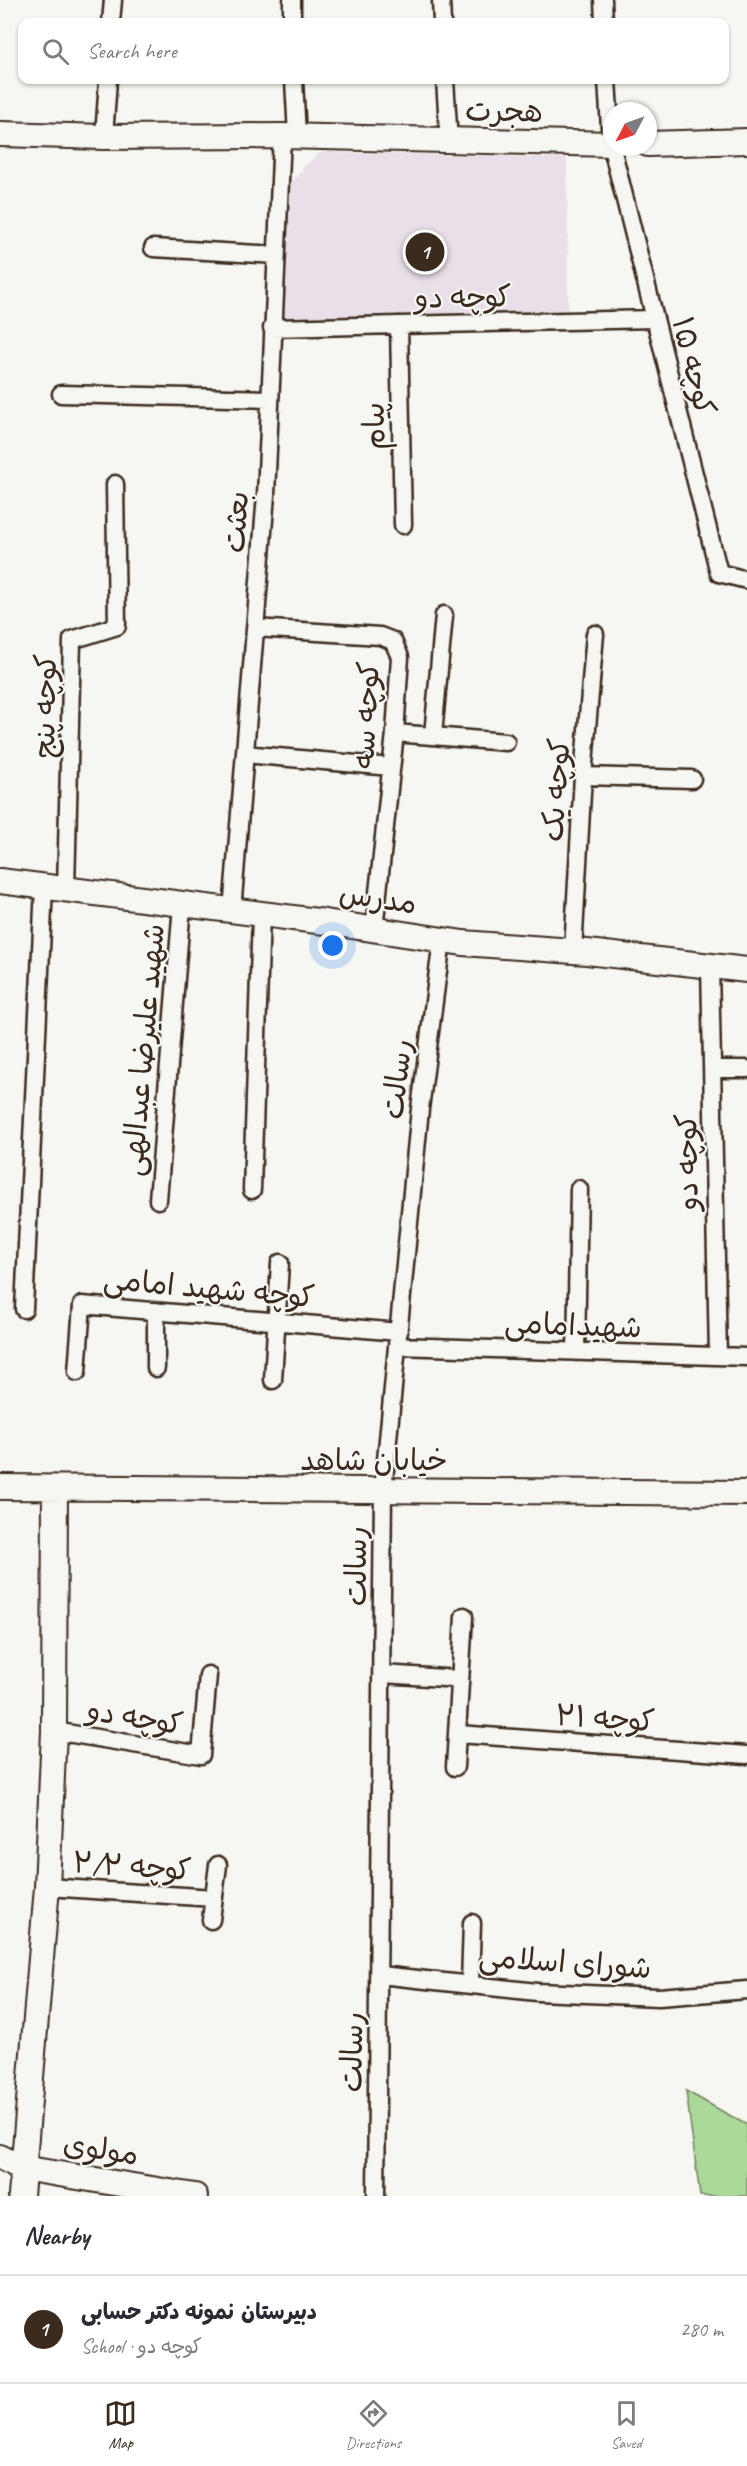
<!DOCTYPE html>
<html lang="en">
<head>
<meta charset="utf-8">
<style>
	body { margin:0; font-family:Caveat,"Playpen Sans Arabic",sans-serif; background:#f2f2f3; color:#2b2b33 }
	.compass { position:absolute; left:603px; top:102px; width:54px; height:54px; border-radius:50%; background:#fff; box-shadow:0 2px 4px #0004; rotate:229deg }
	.you { position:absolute; left:333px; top:946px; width:21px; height:21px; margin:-15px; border:4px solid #fff; border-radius:50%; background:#1a73e8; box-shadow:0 0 0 9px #1a73e833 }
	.badge { display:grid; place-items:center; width:39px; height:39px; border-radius:50%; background:#3b2a1e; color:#fff; font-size:20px; font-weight:700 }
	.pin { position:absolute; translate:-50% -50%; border:3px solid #fff; box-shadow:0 2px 6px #0006 }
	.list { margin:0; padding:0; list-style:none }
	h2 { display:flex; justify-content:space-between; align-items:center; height:78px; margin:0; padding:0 24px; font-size:26px }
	h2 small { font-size:20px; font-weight:400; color:#7c7c81 }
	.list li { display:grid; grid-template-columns:39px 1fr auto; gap:18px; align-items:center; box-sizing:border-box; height:108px; padding:0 24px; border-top:2px solid #e1e1e2 }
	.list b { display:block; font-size:22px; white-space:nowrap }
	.list p { margin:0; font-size:20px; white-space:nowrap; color:#7c7c81 }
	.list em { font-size:20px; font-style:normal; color:#7c7c81 }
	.icon { flex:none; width:33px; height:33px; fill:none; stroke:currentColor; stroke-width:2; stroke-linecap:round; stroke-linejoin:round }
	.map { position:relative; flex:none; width:747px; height:2196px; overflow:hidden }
	.search { position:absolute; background:#fff; box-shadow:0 2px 4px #0004; left:18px; right:18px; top:18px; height:66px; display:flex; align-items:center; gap:15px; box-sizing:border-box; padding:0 21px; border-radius:12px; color:#7c7c81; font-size:22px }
	.sheet { height:186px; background:#fff }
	nav { display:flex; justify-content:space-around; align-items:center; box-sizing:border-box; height:84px; border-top:2px solid #e1e1e2; background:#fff; font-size:16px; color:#7c7c81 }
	nav a { display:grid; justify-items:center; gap:3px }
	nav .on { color:#3b2a1e }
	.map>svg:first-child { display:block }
</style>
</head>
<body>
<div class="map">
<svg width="747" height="2196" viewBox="0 0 747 2196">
	<rect width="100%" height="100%" fill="#f6f6f2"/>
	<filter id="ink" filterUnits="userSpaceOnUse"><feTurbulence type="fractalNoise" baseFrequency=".0167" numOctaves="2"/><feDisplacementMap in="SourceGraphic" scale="12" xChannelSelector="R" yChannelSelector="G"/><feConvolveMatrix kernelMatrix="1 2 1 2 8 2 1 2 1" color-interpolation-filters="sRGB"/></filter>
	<g filter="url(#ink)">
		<path fill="#e9dfe8" d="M321,152l246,6 1,156 -291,7 9,-131 18,-23z"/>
		<path fill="#aad999" stroke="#72825c" stroke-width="1.5" d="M686,2091l61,34v71h-47z"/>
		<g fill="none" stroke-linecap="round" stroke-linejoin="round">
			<defs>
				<path id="street" d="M292,0v22
					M441,0l1,22
					M603,0l1,22
					M111,22l2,-22
					M294,80l3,56
					M445,80l4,62
					M607,80l4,64 108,429 28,7
					M104,137l4,-57
					M153,248l123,7
					M399,325l4,200
					M272,328l382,-9
					M61,394l209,5
					M255,628l125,8 13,5 7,16 -5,76 -21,197
					M395,733l111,9
					M433,735l11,-120
					M245,754l146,13
					M583,776l109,3
					M66,890l6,-250 45,-14 -2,-142
					M232,911l34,-416 16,-359
					M573,951l10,-175 12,-142
					M710,966l8,390
					M712,1069h35
					M252,1190l9,-276
					M158,1200l24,-295
					M24,1309l20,-422
					M397,1346l350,11
					M576,1352l3,-163
					M156,1368v-57
					M77,1372l5,-67 317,27
					M273,1380l7,-117
					M383,1674l76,5
					M54,1731l147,24 7,-80
					M458,1734l289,21
					M455,1767l9,-151
					M47,1887l167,11
					M211,1920l7,-55
					M380,1975l157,17 122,5 88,-7
					M470,1983l2,-60
					M376,2196l7,-705 37,-382 22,-169"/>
				<path id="secondary" d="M0,134l104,3 178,-1 330,8
					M648,144l99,-3
					M0,881l325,41 138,21 124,9 160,18
					M0,1487l747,6
					M0,2157l22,11 173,28
					M21,2196l26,-309 7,-156 1,-243"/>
			</defs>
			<use href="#street" stroke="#3b2a1e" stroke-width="21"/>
			<use href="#secondary" stroke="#3b2a1e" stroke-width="28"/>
			<use href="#street" stroke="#f6f6f2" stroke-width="16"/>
			<use href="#secondary" stroke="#f6f6f2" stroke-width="24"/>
		</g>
	</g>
	<g text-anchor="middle" stroke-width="4.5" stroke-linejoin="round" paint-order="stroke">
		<g font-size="30" fill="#3b2a1e" stroke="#f6f6f2">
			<text transform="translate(504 111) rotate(1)" y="10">هجرت</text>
			<text transform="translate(463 297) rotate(-1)" y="10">کوچه دو</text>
			<text transform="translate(694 366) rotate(76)" y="10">کوچه ۱۵</text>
			<text transform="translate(374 426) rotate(-91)" y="10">پیام</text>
			<text transform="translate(236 522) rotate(-86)" y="10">بعثت</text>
			<text transform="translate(45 706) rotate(-89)" y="10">کوچه پنج</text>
			<text transform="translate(366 715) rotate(-87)" y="10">کوچه سه</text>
			<text transform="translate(556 790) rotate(-86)" y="10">کوچه یک</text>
			<text transform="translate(378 898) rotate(8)" y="10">مدرس</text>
			<text transform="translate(143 1050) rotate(-85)" y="10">شهید علیرضا عبدالهی</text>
			<text transform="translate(397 1079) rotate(-83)" y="10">رسالت</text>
			<text transform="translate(687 1162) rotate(-91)" y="10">کوچه دو</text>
			<text transform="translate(209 1288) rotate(5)" y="10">کوچه شهید امامی</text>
			<text transform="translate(573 1325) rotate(2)" y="10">شهیدامامی</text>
			<text x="374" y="1470">خیابان شاهد</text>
			<text transform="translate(356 1566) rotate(-90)" y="10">رسالت</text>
			<text transform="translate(135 1717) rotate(9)" y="10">کوچه دو</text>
			<text transform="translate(605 1718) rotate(4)" y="10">کوچه ۲۱</text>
			<text transform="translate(132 1866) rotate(4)" y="10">کوچه ۲/۲</text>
			<text transform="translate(565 1962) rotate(4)" y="10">شورای اسلامی</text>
			<text transform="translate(352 2052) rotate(-89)" y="10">رسالت</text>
			<text transform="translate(101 2149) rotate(9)" y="10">مولوی</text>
		</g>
	</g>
</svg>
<svg class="compass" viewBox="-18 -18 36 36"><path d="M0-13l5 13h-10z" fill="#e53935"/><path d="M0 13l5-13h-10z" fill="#7c7c81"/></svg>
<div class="you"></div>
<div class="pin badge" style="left:425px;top:252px">1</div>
<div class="search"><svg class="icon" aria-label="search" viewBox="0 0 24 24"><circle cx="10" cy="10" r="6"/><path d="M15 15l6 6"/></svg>Search here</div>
</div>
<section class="sheet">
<h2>Nearby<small></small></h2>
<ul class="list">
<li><span class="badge">1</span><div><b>دبیرستان نمونه دکتر حسابی</b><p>School · کوچه دو</p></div><em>280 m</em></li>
</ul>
</section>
<nav>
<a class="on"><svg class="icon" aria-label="map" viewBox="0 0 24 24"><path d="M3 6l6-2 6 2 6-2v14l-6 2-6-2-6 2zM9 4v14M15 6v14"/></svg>Map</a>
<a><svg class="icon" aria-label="directions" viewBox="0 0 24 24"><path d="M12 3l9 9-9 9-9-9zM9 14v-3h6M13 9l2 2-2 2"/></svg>Directions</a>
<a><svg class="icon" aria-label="saved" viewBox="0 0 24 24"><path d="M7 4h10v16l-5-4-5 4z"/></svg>Saved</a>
</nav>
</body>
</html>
